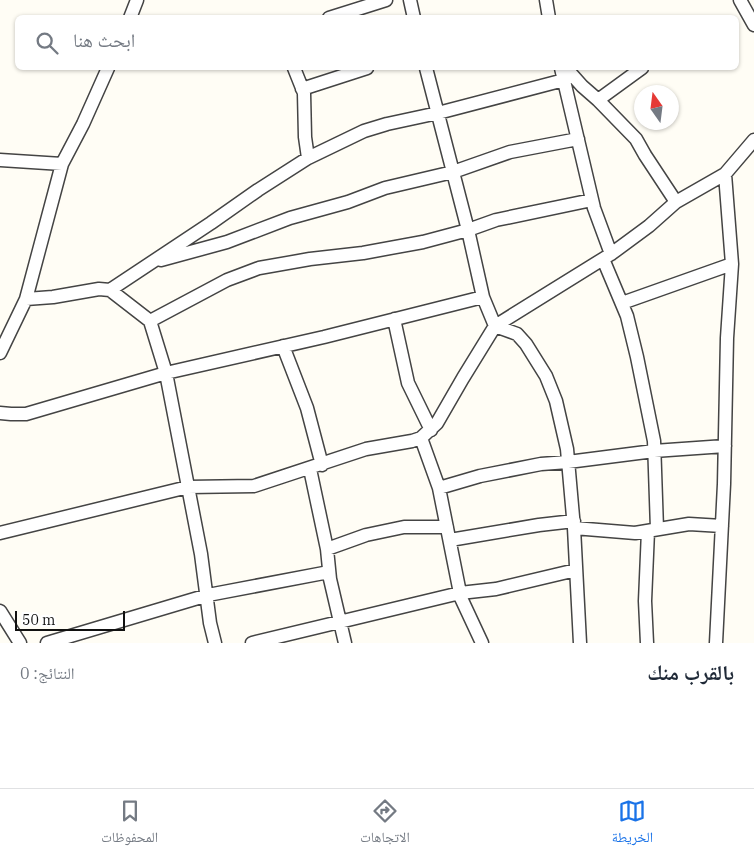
<!DOCTYPE html>
<html lang="ar">
<head>
<meta charset="utf-8">
<style>
	body { margin:0; font-family:"IBM Plex Serif","Noto Naskh Arabic",serif; background:#f6f6f7; color:#1f2937; direction:rtl }
	.compass { position:absolute; left:634px; top:85px; width:45px; height:45px; border-radius:50%; background:#fff; box-shadow:0 1px 4px #0004; rotate:346deg }
	.scale { position:absolute; left:15px; bottom:12px; width:110px; box-sizing:border-box; padding-left:5px; border:2px solid #111; border-top:0; font-size:14px; line-height:18px; white-space:nowrap; color:#111; -webkit-text-stroke:4px #fff; paint-order:stroke }
	.list { margin:0; padding:0; list-style:none }
	h2 { display:flex; justify-content:space-between; align-items:center; height:65px; margin:0; padding:0 20px; font-size:21px }
	h2 small { font-size:16px; font-weight:400; color:#747a83 }
	.icon { flex:none; width:28px; height:28px; fill:none; stroke:currentColor; stroke-width:2; stroke-linecap:round; stroke-linejoin:round }
	.map { position:relative; flex:none; width:754px; height:643px; overflow:hidden; direction:ltr }
	.search { position:absolute; background:#fff; box-shadow:0 1px 4px #0004; left:15px; right:15px; top:15px; height:55px; display:flex; align-items:center; gap:12px; box-sizing:border-box; padding:0 18px; border-radius:8px; color:#747a83; font-size:19px }
	.sheet { height:145px; background:#fff }
	nav { display:flex; justify-content:space-around; align-items:center; box-sizing:border-box; height:70px; border-top:1px solid #e0e1e3; background:#fff; font-size:14px; color:#747a83 }
	nav a { display:grid; justify-items:center; gap:2px }
	nav .on { color:#1a73e8 }
	.map>svg:first-child { display:block }
</style>
</head>
<body>
<div class="map">
<svg width="754" height="643" viewBox="0 0 754 643">
	<rect width="100%" height="100%" fill="#fffdf5"/>
	<g fill="none" stroke-linecap="round" stroke-linejoin="round">
		<defs>
			<path id="minor" d="M410,0l4,18
				M546,0l3,18
				M740,0l14,25
				M130,18l7,-18
				M329,18l57,-18
				M294,68l10,25 1,44 3,21
				M426,68l42,162 15,67 12,29 22,8 9,10 20,32 10,25 11,48 7,79 6,115
				M561,68l33,140 17,46
				M566,68l16,18 16,14 38,39 9,16 31,47
				M302,89l65,-21
				M598,100l44,-32
				M0,160l62,4
				M603,259l24,57 10,41 17,84 3,88
				M161,260l66,-18 63,-24 58,-16 37,-14 68,-16 57,-20 68,-13
				M110,290l101,-67 47,-33 50,-32 56,-27 23,-7 51,-11 126,-33
				M26,299l27,-2 46,-8 11,1 40,31 16,52 35,181 9,69 5,20
				M622,303l110,-39
				M394,319l14,64 23,47
				M150,321l77,-41 32,-12 51,-9 53,-6 60,-11 45,-12 28,-10 96,-20
				M283,346l24,62 15,57
				M0,353l26,-54 36,-135 21,-40 25,-56
				M0,413l11,1h15l140,-41 158,-36 159,-40
				M421,438l18,50 22,110 21,45
				M310,469l17,80 3,30 15,64
				M439,488l41,-12 61,-12 27,-2 86,-11 71,-5
				M574,528l61,5 54,-9 33,2
				M0,533l188,-46 66,-1 112,-37 46,-8 9,-3 16,-15 26,-45 32,-52 116,-72 38,-28 27,-24 49,-28 29,-34
				M450,540l89,-15 35,-4
				M327,549l39,-14 38,-8h43
				M0,611l20,32
				M47,643l161,-48 121,-23
				M252,643l208,-50 36,-4 80,-19
				M647,643l-2,-42 3,-70
				M716,643l8,-159 3,-146 5,-74 -7,-90"/>
		</defs>
		<use href="#minor" stroke="#444" stroke-width="15"/>
		<use href="#minor" stroke="#fff" stroke-width="12"/>
	</g>
</svg>
<svg class="compass" viewBox="-18 -18 36 36"><path d="M0-13l5 13h-10z" fill="#e53935"/><path d="M0 13l5-13h-10z" fill="#747a83"/></svg>
<div class="scale">50 m</div>
<div class="search"><svg class="icon" aria-label="search" viewBox="0 0 24 24"><circle cx="10" cy="10" r="6"/><path d="M15 15l6 6"/></svg>ابحث هنا</div>
</div>
<section class="sheet">
<h2>بالقرب منك<small>النتائج: 0</small></h2>
<ul class="list">
</ul>
</section>
<nav>
<a class="on"><svg class="icon" aria-label="map" viewBox="0 0 24 24"><path d="M3 6l6-2 6 2 6-2v14l-6 2-6-2-6 2zM9 4v14M15 6v14"/></svg>الخريطة</a>
<a><svg class="icon" aria-label="directions" viewBox="0 0 24 24"><path d="M12 3l9 9-9 9-9-9zM9 14v-3h6M13 9l2 2-2 2"/></svg>الاتجاهات</a>
<a><svg class="icon" aria-label="saved" viewBox="0 0 24 24"><path d="M7 4h10v16l-5-4-5 4z"/></svg>المحفوظات</a>
</nav>
</body>
</html>
